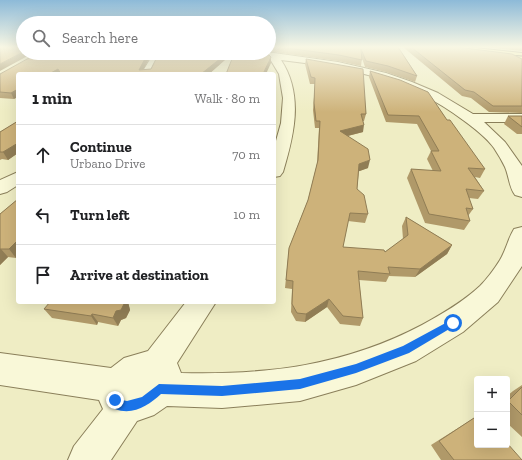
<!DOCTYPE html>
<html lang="en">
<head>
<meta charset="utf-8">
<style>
	body { margin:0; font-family:"Zilla Slab",serif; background:#f2f2f2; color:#202124 }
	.controls { position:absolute; right:12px; bottom:12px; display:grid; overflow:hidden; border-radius:4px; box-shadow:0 4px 16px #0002 }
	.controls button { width:36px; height:36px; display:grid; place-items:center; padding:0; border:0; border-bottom:1px solid #e0e0e0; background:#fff; color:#202124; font:20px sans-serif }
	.stop { position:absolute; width:12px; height:12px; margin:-9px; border:3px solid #1a73e8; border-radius:50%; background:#fff }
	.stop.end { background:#1a73e8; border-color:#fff; box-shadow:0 1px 4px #0008 }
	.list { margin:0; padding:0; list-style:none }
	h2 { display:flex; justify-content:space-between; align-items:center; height:52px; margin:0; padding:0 16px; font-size:17px }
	h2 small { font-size:13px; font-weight:400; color:#757577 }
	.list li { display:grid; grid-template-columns:26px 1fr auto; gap:12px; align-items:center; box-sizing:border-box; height:60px; padding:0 16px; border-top:1px solid #e0e0e0 }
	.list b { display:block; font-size:15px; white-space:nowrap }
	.list p { margin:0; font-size:13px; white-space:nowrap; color:#757577 }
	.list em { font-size:13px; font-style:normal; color:#757577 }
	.icon { flex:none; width:22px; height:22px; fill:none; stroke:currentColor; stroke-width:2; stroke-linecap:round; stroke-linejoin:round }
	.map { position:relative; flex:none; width:522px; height:460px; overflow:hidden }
	.search { position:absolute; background:#fff; box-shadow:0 4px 16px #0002; left:16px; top:16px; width:260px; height:44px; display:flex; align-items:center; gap:10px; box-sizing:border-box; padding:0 14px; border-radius:22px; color:#757577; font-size:15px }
	.panel { position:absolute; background:#fff; box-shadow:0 4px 16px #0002; left:16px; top:72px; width:260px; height:232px; border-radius:4px }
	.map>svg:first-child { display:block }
</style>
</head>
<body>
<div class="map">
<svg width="522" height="460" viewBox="0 0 522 460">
	<rect width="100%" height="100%" fill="#efedc4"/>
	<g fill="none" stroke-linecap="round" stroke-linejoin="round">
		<defs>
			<path id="minor" d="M154,53h8l-11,21h-10z
				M170,53h104l64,9 48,11 26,9 26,11 35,21h49v8h-38l21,20 17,24v31l-7,-2c-6,-8 -6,-19 -10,-28 -3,-6 -7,-13 -11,-19 -8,-11 -20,-20 -31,-28 -53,-41 -118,-53 -182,-60 23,35 13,75 2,112l-3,4 -6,1v-29l7,-25 2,-25 -4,-24 -9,-15 -96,-3z
				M18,172v13l-11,7 -7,2v-14z
				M522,227v39l-24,36 -35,30 -47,29 -60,24 -56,16 -78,7 -55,-2 -13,9 -17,6 -26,39h-43l6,-14 29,-37 -4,-9 -99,-15v-32l111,15 13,-10 24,-7 38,-49h30l-39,61 4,10c86,2 163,-7 241,-48 20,-11 41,-23 58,-39 7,-7 15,-18 20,-26 6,-10 8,-21 14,-31z"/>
			<path id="major" d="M435,47h31l56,6v6l-83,-10z"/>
		</defs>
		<use href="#minor" stroke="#8a7f5a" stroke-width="2"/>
		<use href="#major" stroke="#574c2e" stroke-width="2"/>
		<use href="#minor" fill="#f9f8d8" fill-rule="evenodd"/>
		<use href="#major" fill="#f2ed9c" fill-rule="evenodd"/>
		<path stroke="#39321e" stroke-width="1" d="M506,55l16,1"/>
	</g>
	<path fill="#b09969" d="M269,47h129l19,29 -2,6 -29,-10 -21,-5 -3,-9 -1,8 -23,-5 -64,-9h-5z
		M403,47h54l65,12v54l-33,-1 -18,-14 -9,-2z
		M484,47h38v4z
		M152,53l-9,17 8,-1 75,-15v5l-17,15h-191l-4,25 -14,-1v-24z
		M306,59l60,55 -2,7h-1v11l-15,4 20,32 -9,3 -2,18 11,25 -3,9 -17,-2 -5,26 42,5 18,-13 -1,-13 4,-9 46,28 -5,9 -32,23 -26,-1 -3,6 -27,-2 4,38 -3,8 -20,-2 -13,-17 -22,15 -9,-1 -5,-9 1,-23 -7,-1 4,-40 19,-48 9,-36 2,-36h-4l-2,-18 2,-26h-5l-5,-20z
		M370,71l77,49 38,49 -5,9 -5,-1 9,14 -6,8 -9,-1 4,11 -5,7 2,5 -6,9 -39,-7 -18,-45 4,-9 22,2 -6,-12 4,-8 -14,-27 -31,-2 -17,-45z
		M508,116h14v18h-5l-13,-10z
		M18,121v32l-10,7 -6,-1 -2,1v-28z
		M18,199v57l-2,2 -8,-1 -8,8v-51z
		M128,302l2,8 -4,8 -5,2 -3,6 -20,-4 -1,3 -45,-7 -8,-9z
		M522,385v52l-15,-14v-27l6,-5z
		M474,418l3,27 45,15h-81l-10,-15z"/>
	<path fill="#907d55" d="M23,52v1h10l-33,18v-7z
		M148,53h4l-11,21 -2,-4z
		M226,54v5l-17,15h-8z
		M271,57v6l-5,11h-3z
		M58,69l2,5h-11z
		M18,89v8l-4,2 -3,-6z
		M364,125l-1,7 -24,6 1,-7z
		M18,143v10l-10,7 -5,-8z
		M370,160l-2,8 -11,4 2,-8z
		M18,240v16l-2,2 -7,-9z
		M452,245l-5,9 -32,23 5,-8z
		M0,249h1l7,8 -8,8z
		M329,299l-2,8 -22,15 1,-8z
		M125,302h4h-1l2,8 -4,8 -5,2 -3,6 -5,-8 3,-7z
		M92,314l6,8 -1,3 -6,-9z"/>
	<path fill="#cdb27a" stroke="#907d55" d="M0,47h23v5l-23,12z
		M279,47h119l19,29 -29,-10 -22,-5 -5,-12 1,11 -23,-5z
		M411,47h46l55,7 10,5v47h-29l-19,-14 -9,-2z
		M38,53h110l-9,17 12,-1 8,-16 67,1 -25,20h-140l-3,-5 -9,5h-31v15l-7,4 -11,-1v-18z
		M234,54l35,1 2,2 -8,17h-37z
		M306,59l57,10 3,45h-5l3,11 -24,6 28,18 2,11 -11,4 -2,25 7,6 4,19 -18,-1 -7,34 41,3 1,2 23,-17 -2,-18 46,28 -32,24 -32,-2 2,7 -32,-3 5,47 -20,-2 -14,-17 -23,15 -9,-1 -5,-9 1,-23 -7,-1 3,-32 19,-48 10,-40 2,-39h-4l-2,-18 1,-25 -4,-1z
		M370,71l30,9 28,12 19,28h3l35,49 -17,-1 16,23 -18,-2 7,20 -7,-1 4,13 -41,-7 -18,-45 30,2 -10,-20h8l-20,-35 -31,-1z
		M508,116h14v11z
		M18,121v22l-15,9h-3v-20z
		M18,199v41l-9,9h-9v-35z
		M50,302h75l-4,8 -5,1 -3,7 -21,-4 -1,2 -47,-7z
		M522,387v28l-14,-14z
		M474,418l3,4v23h30v-2l15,17h-68l-15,-19z"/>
	<linearGradient id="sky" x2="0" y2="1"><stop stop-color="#8dbad8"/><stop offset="0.42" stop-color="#f8f7e4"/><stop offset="1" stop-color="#f8f7e4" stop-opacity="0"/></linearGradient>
	<rect width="522" height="112" fill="url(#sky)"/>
	<path fill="#1a73e8" d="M453,319l3,1v5l-47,28 -53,20 -56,16 -78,7 -61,-2c-12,11 -28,22 -46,15l-5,-9 2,-4 3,-1 7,5 5,1 15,-4 17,-13 63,2 78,-7 56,-15 47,-18z"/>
</svg>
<div class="controls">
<button>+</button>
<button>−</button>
</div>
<div class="stop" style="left:453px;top:323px"></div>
<div class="stop end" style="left:115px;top:400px"></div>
<div class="search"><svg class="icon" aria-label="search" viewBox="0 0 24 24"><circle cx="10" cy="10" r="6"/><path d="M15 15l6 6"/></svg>Search here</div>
<section class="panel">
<h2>1 min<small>Walk · 80 m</small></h2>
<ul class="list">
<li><svg class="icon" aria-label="ahead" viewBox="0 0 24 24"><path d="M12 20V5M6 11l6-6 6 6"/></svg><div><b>Continue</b><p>Urbano Drive</p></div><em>70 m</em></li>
<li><svg class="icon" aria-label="left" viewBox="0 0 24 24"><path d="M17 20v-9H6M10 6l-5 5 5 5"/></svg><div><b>Turn left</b></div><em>10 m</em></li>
<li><svg class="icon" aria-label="arrive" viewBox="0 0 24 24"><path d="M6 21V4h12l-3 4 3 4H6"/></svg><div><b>Arrive at destination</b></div></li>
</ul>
</section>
</div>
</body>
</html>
